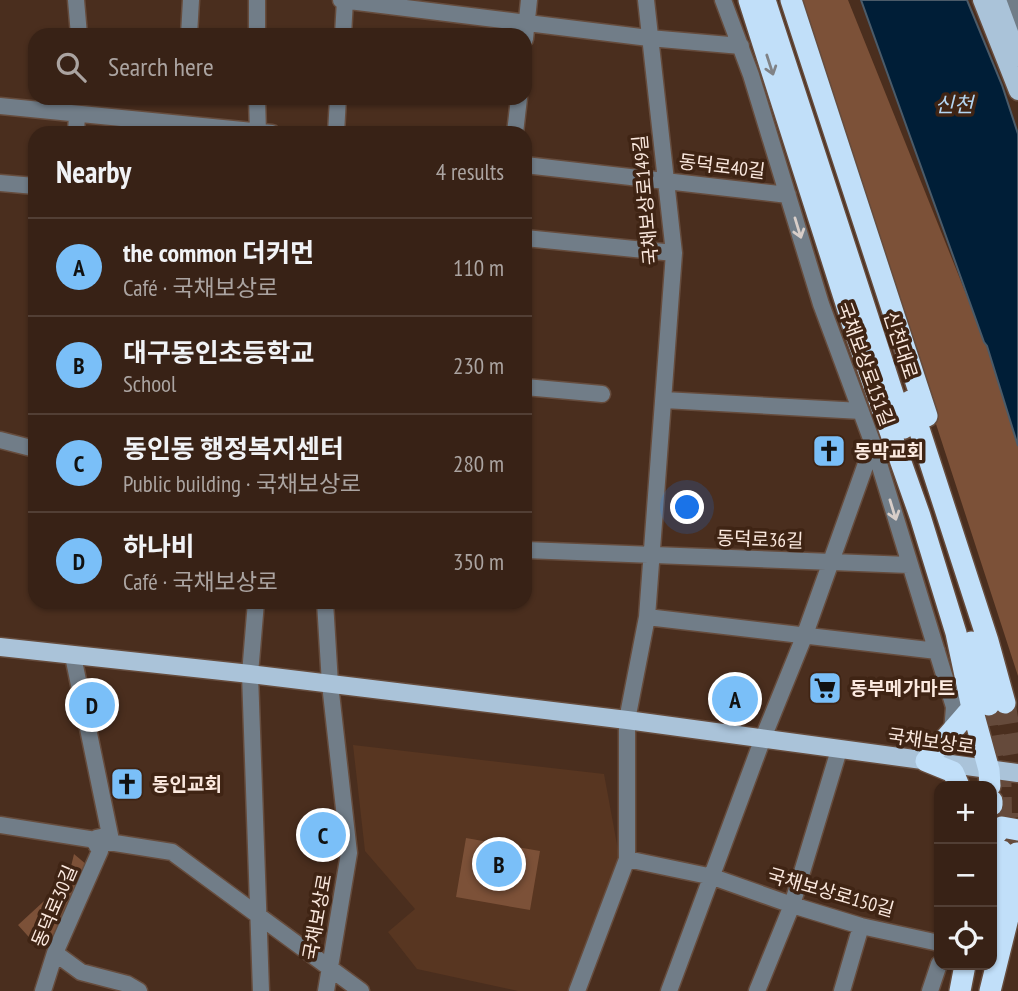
<!DOCTYPE html>
<html lang="en">
<head>
<meta charset="utf-8">
<style>
	body { margin:0; font-family:"PT Sans Narrow","Noto Sans KR",sans-serif; background:#432f23; color:#f1f3f6 }
	.controls { position:absolute; right:21px; bottom:21px; display:grid; overflow:hidden; border-radius:14px; box-shadow:0 2px 5px #0004 }
	.controls button { width:63px; height:63px; display:grid; place-items:center; padding:0; border:0; border-bottom:2px solid #523f35; background:#382216; color:#f1f3f6; font:35px sans-serif }
	.you { position:absolute; left:688px; top:508px; width:24px; height:24px; margin:-18px; border:5px solid #fff; border-radius:50%; background:#1a73e8; box-shadow:0 0 0 10px #1a73e833 }
	.badge { display:grid; place-items:center; width:46px; height:46px; border-radius:50%; background:#7abff8; color:#111; font-size:23px; font-weight:700 }
	.pin { position:absolute; translate:-50% -50%; border:4px solid #fff; box-shadow:0 2px 7px #0006 }
	.list { margin:0; padding:0; list-style:none }
	h2 { display:flex; justify-content:space-between; align-items:center; height:91px; margin:0; padding:0 28px; font-size:30px }
	h2 small { font-size:23px; font-weight:400; color:#aba4a1 }
	.list li { display:grid; grid-template-columns:46px 1fr auto; gap:21px; align-items:center; box-sizing:border-box; height:98px; padding:0 28px; border-top:2px solid #523f35 }
	.list b { display:block; font-size:26px; white-space:nowrap }
	.list p { margin:0; font-size:23px; white-space:nowrap; color:#aba4a1 }
	.list em { font-size:23px; font-style:normal; color:#aba4a1 }
	.icon { flex:none; width:38px; height:38px; fill:none; stroke:currentColor; stroke-width:2; stroke-linecap:round; stroke-linejoin:round }
	.map { position:relative; flex:none; width:1018px; height:991px; overflow:hidden }
	.search { position:absolute; background:#382216; box-shadow:0 2px 5px #0004; left:28px; top:28px; width:504px; height:77px; display:flex; align-items:center; gap:18px; box-sizing:border-box; padding:0 24px; border-radius:21px; color:#aba4a1; font-size:26px }
	.panel { position:absolute; background:#382216; box-shadow:0 2px 5px #0004; left:28px; top:126px; width:504px; height:483px; border-radius:21px }
	.map>svg:first-child { display:block }
</style>
</head>
<body>
<div class="map">
<svg width="1018" height="991" viewBox="0 0 1018 991">
	<rect width="100%" height="100%" fill="#4a2e1e"/>
	<path fill="#583621" d="M353,745l251,29 19,103 -41,114h-64l-101,-22 -29,-37 27,-23 -50,-58z"/>
	<path fill="#7c5138" d="M798,0h50l139,346 31,100v230z
		M466,838l74,13 -10,59 -74,-13z
		M74,854l13,11 -30,84 -21,-4 -18,-20 50,-46z"/>
	<path fill="#001e37" stroke="#4b5b69" stroke-width="2" d="M861,0h106l35,85 16,49v312l-31,-100 -3,-4z"/>
	<g fill="none" stroke-linecap="round" stroke-linejoin="round">
		<path stroke="#654a3b" stroke-width="21" stroke-dasharray="21 10" stroke-linecap="butt" d="M1005,703l13,79
			M989,705l12,80 1,60
			M1018,848v-35"/>
		<defs>
			<path id="minor" d="M76,0l3,35
				M257,0v35
				M341,0l308,38 92,8
				M723,0l28,75 70,229 52,140 81,263 -2,25
				M1010,0l8,23
				M189,35l2,-35
				M343,35l2,-35
				M525,39l4,-39
				M257,98l1,35
				M0,106l272,27
				M76,133l1,-19
				M336,133l2,-35
				M515,133l4,-35
				M525,165l263,30
				M0,183l35,3
				M525,238l149,15
				M525,387l77,7
				M664,400l197,11
				M0,440l35,9
				M525,550l384,15
				M256,602l-6,72 11,317
				M325,602l5,82 19,169 -23,138
				M647,617l290,34
				M73,656l37,179 -14,3
				M0,825l172,27 189,139
				M627,859l86,18 79,28 69,21 78,17
				M55,953l26,19 46,12 12,7
				M43,991l12,-38 45,-102 -7,-12
				M577,991l50,-132v-139l20,-103 27,-364 -28,-253
				M669,991l94,-253 41,-101 69,-193
				M757,991l35,-86 47,-155
				M842,991l19,-65
				M930,991l9,-27"/>
			<path id="major" d="M982,0l36,91
				M997,0l21,57
				M0,647l250,27 377,46 391,53"/>
			<path id="highway" d="M749,0l108,338 63,178 36,117 16,75 -46,53 27,11 6,14
				M765,0l139,428
				M791,0l136,416
				M910,401l78,240 17,62
				M971,642l18,63
				M972,708l17,62 1,16
				M992,801v4
				M992,839l10,-12 16,3
				M992,923l10,-72
				M960,991l5,-26
				M990,991l22,-89 5,-49"/>
		</defs>
		<use href="#minor" stroke="#664c3d" stroke-width="19"/>
		<use href="#major" stroke="#664c3d" stroke-width="21"/>
		<use href="#highway" stroke="#664c3d" stroke-width="24"/>
		<use href="#minor" stroke="#717d88" stroke-width="16"/>
		<use href="#major" stroke="#aac3d9" stroke-width="18"/>
		<use href="#highway" stroke="#c1dff9" stroke-width="21"/>
	</g>
	<defs><path id="oneway-shaft" d="M-6 0H5M1.5-3L5.5 0L1.5 3" fill="none" stroke-width="1.6" stroke-linecap="round" stroke-linejoin="round" transform="scale(1.75)"/></defs>
	<use stroke="#808286" href="#oneway-shaft" transform="translate(770 65) rotate(72)"/>
	<g stroke="#d8cec9">
		<use href="#oneway-shaft" transform="translate(798 228) rotate(73)"/>
		<use href="#oneway-shaft" transform="translate(893 510) rotate(73)"/>
	</g>
	<defs>
		<symbol id="church-square" viewBox="-11 -11 22 22"><rect x="-9" y="-9" width="18" height="18" rx="4" fill="#7abff8" stroke="#3f2414"/><path d="M-1.2-6h2.4v3.5h3.3v2.4h-3.3V6h-2.4V-.1h-3.3v-2.4h3.3Z" fill="#111"/></symbol>
		<symbol id="supermarket-square" viewBox="-11 -11 22 22"><rect x="-9" y="-9" width="18" height="18" rx="4" fill="#7abff8" stroke="#3f2414"/><path d="M-6-5.5h2.5l.6 2H6L4.5 2H-2.5L-4.4-4H-6ZM-1.5 3.2a1.3 1.3 0 1 0 .1 0ZM3 3.2a1.3 1.3 0 1 0 .1 0Z" fill="#111"/></symbol>
	</defs>
	<g fill-rule="evenodd">
		<use href="#church-square" x="810" y="432" width="38" height="38"/>
		<use href="#supermarket-square" x="806" y="669" width="38" height="38"/>
		<use href="#church-square" x="108" y="765" width="38" height="38"/>
	</g>
	<g text-anchor="middle" stroke-width="7" stroke-linejoin="round" paint-order="stroke">
		<g font-size="19" fill="#fbe9df" stroke="#3f2414">
			<text transform="translate(722 166) rotate(7)" y="7">동덕로40길</text>
			<text transform="translate(645 200) rotate(-95)" y="7">국채보상로149길</text>
			<text transform="translate(901 345) rotate(72)" y="7">신천대로</text>
			<text transform="translate(866 364) rotate(70)" y="7">국채보상로151길</text>
			<text transform="translate(760 539) rotate(2)" y="7">동덕로36길</text>
			<text transform="translate(931 741) rotate(8)" y="7">국채보상로</text>
			<text transform="translate(831 892) rotate(16)" y="7">국채보상로150길</text>
			<text transform="translate(54 906) rotate(-67)" y="7">동덕로30길</text>
			<text transform="translate(317 917) rotate(-80)" y="7">국채보상로</text>
		</g>
		<g font-size="19" font-weight="bold" fill="#fbe9df" stroke="#3f2414" text-anchor="start">
			<text x="854" y="458">동막교회</text>
			<text x="850" y="695">동부메가마트</text>
			<text x="152" y="791">동인교회</text>
		</g>
		<g font-size="21" font-style="italic" fill="#b3d5f2" stroke="#3f2414">
			<text x="954" y="112">신천</text>
		</g>
	</g>
</svg>
<div class="controls">
<button>+</button>
<button>−</button>
<button><svg class="icon" aria-label="locate" viewBox="0 0 24 24"><circle cx="12" cy="12" r="6"/><path d="M12 2v4M12 18v4M2 12h4M18 12h4"/></svg></button>
</div>
<div class="you"></div>
<div class="pin badge" style="left:735px;top:699px">A</div>
<div class="pin badge" style="left:499px;top:864px">B</div>
<div class="pin badge" style="left:323px;top:835px">C</div>
<div class="pin badge" style="left:92px;top:705px">D</div>
<div class="search"><svg class="icon" aria-label="search" viewBox="0 0 24 24"><circle cx="10" cy="10" r="6"/><path d="M15 15l6 6"/></svg>Search here</div>
<section class="panel">
<h2>Nearby<small>4 results</small></h2>
<ul class="list">
<li><span class="badge">A</span><div><b>the common 더커먼</b><p>Café · 국채보상로</p></div><em>110 m</em></li>
<li><span class="badge">B</span><div><b>대구동인초등학교</b><p>School</p></div><em>230 m</em></li>
<li><span class="badge">C</span><div><b>동인동 행정복지센터</b><p>Public building · 국채보상로</p></div><em>280 m</em></li>
<li><span class="badge">D</span><div><b>하나비</b><p>Café · 국채보상로</p></div><em>350 m</em></li>
</ul>
</section>
</div>
</body>
</html>
